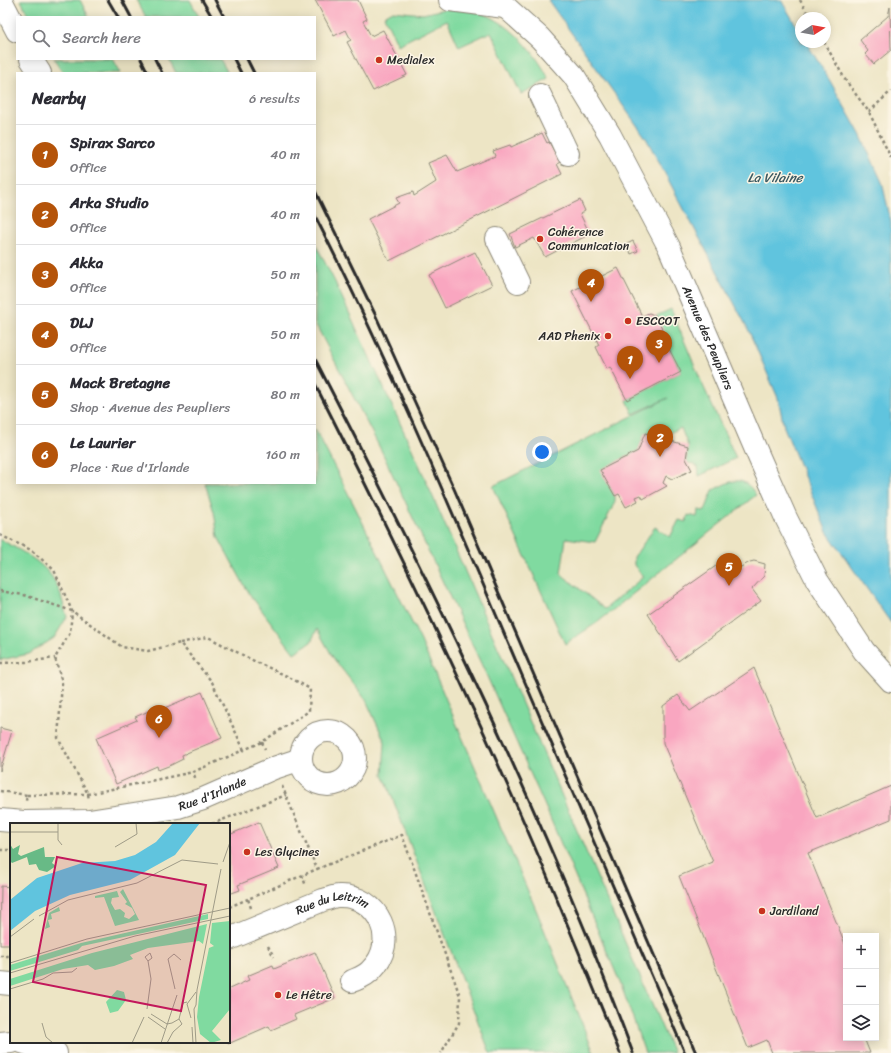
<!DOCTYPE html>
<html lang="en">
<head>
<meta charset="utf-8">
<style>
	body { margin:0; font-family:Sriracha,sans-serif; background:#f7f7f7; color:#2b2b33 }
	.controls { position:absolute; right:12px; bottom:12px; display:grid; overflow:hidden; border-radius:0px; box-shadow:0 2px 10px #0003 }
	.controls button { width:36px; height:36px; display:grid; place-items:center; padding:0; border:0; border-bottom:1px solid #e1e1e2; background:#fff; color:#2b2b33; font:20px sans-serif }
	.compass { position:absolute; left:795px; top:12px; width:36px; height:36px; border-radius:50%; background:#fff; box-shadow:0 2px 10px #0003; rotate:79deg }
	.you { position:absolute; left:542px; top:452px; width:14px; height:14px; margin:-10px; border:3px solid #fff; border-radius:50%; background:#1a73e8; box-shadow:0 0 0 6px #1a73e833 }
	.badge { display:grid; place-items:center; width:26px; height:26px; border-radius:50%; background:#b45309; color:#fff; font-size:13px; font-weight:700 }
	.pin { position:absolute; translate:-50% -33px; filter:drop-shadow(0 1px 2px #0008) }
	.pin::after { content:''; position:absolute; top:21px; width:14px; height:12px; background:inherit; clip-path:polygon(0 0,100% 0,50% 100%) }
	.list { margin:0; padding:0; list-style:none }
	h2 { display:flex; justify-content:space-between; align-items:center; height:52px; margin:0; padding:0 16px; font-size:17px }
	h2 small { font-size:13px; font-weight:400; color:#7c7c81 }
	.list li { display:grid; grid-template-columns:26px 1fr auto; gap:12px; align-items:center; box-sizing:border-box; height:60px; padding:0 16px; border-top:1px solid #e1e1e2 }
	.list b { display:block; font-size:15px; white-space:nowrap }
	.list p { margin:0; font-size:13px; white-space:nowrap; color:#7c7c81 }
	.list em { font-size:13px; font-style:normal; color:#7c7c81 }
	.icon { flex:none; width:22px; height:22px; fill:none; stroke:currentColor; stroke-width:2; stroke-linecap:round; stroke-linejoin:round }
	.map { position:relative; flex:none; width:891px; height:1053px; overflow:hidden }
	.search { position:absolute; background:#fff; box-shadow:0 2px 10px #0003; left:16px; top:16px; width:300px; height:44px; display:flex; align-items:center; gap:10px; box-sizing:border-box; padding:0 14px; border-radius:0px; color:#7c7c81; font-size:15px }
	.panel { position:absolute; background:#fff; box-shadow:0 2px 10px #0003; left:16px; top:72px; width:300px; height:412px; border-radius:0px }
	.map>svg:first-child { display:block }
</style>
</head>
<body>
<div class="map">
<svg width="891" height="1053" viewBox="0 0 891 1053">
	<rect width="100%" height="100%" fill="#fcf5e5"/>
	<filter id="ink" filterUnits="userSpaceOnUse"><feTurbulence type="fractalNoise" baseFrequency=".025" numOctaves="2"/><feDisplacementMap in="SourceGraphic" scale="8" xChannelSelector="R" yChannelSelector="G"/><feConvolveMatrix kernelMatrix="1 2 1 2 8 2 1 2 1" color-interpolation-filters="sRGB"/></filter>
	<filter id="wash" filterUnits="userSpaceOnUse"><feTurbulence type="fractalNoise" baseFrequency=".012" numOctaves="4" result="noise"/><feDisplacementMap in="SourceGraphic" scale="16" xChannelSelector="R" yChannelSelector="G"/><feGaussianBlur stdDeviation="0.9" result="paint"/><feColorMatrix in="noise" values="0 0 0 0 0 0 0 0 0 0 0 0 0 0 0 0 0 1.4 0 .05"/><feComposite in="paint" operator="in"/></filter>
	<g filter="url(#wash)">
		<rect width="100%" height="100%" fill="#ede5c5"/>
		<path fill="#80daa0" stroke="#568266" d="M21,0h59l9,17h-60z
			M136,0h54l9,17h-53z
			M444,9c16,1 34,1 49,9 24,13 44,37 56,61l-28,15 -30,-62 -32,15 -12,-27 -49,25 -14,-29 9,-5 30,3z
			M54,59h59l8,14h-57z
			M169,59h51l8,14h-52z
			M315,243l20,39 82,178 256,593h-28l-24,-68 -76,-179 -60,-134 -103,-220 -67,-129z
			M671,309l30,72 35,77 -37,18 -1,-9 -4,-3 -6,-1 -2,-4 2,-13 -7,-18 -21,9 -15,-4 -7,18 -37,19 14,26v6l-20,40 -29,-4 -5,36 44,35 38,-32 -9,-12v-8l21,-30 15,10 9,-17 7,2 2,-7 9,2 1,-7 7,1 8,-21c18,-9 30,-17 43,5l-158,127 -33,22 -72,-158 175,-88 -35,16 -6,-14 54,-28 -17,-33 -8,-23z
			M315,429l40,78 66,134 116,271 57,141h-104l-103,-269 -4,-9 2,-33 -19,-42 -32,-41 -17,-30 -6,13 -17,11 -46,-61 -30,-55 -4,-25 -9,-29h110z
			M0,539c22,13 48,24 58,49 4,9 6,20 9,29l-13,21 -25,16 -29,6z"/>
		<path fill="#60c4de" stroke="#467884" d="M548,0h233l20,33v9h5l24,39 30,53 22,48 9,40v401l-64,-91 -43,-105 -6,-29 -30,-69 -102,-191z"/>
		<g id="blocks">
			<path fill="#f9a6c0" d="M315,0h43l9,19 -4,2 8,15 12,-6 24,45 -34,16 -26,-49 4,-2 -5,-10 -12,6z
				M890,7l1,43 -17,14 -9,-10 3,-3 -8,-11 28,-24z
				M542,133l5,10 2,-1 11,20 -3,2 5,10 -173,87 -21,-42 31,-16 -3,-5 17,-6 1,4 22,-14 -8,-19 19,-8 10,17 38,-16 -2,-5 17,-6 1,2z
				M580,200l5,11 -5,3 10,20 -45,23 -11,-19 -19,9 -5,-13z
				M633,241l5,10 -7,3 -4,-10z
				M475,252l17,33 -47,23 -16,-33z
				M618,268l24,48 7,-3 7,3 11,22 -3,1 17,33 -54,28 -17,-33 -3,2 -11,-22 3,-2 -27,-54z
				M645,433l43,13 -2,13 6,11 -20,9 -6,-3 -3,7 4,3 -24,13 -2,-4 -5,2 2,4 -12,6 -7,-13 -4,2 -15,-26 38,-19z
				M730,556l9,12 11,-6 4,-1 11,3 -1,12 -12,13 9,12 -83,60 -30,-47z
				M754,668l63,150 74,-32v33l-83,34 38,93v92h18l6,15h-98l-5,-13 -19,8 -69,-172 34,-14 -50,-119v-37l15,-11 12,16z
				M202,692l20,46 -40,17 1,4 -12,6 -13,5 -1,-4 -41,18 -20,-46 41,-18 -2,-3 25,-11 2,3z
				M0,728l12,3 -12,40z
				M259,822l20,46 -41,17 2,5 -11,4v-59z
				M1,886l10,1v58h-11z
				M315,952l20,46 -41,17 2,4 -25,11 -2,-4 -41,18 1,-55 20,-9 -2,-4 26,-11 1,4z"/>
		</g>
	</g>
	<g filter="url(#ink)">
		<use href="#blocks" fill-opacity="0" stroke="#8c8878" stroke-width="1"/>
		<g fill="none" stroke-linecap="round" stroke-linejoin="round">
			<defs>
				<g id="minor">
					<path d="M1,0l16,31"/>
					<path d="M450,0l55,7"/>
					<path id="s1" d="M498,0l42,38 34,38 36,59 59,112 90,210 27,61 31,62 47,71 27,30"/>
					<path d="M31,59l9,14"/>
					<path d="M540,95l28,59"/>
					<path d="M497,239l21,43"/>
					<circle cx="328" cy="758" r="27"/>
					<path id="s2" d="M0,820l24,2 65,-1 89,-14 25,-8 71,-31 27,-9"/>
					<path id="s3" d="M229,939l94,-39c5,-1 11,-4 15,-4 41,-2 62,46 33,74 -5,6 -12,8 -19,11"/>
					<path d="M0,983l11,1"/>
					<path d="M22,1042l34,11"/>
					<path d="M0,1043l11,-1"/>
				</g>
			</defs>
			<use href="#minor" stroke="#8c8878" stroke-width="24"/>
			<path stroke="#8c8878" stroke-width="2.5" stroke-dasharray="3 3" stroke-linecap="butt" d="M800,0l10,18
				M824,42l22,39 23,31 22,46
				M869,112l22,-21
				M0,535l31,15 23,20 18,41 -2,22 -15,25 7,25 -4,55 30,56 1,6
				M0,591l24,4 48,16 50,36 26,4 32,-8 32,39 32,68
				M180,643l28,-6 48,25 33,15 21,12 -1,22 -47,31 -69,30 3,8
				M0,663l26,-1 29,-4
				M262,742l3,7
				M282,786l35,83 85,-34 58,161 -1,27 -18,30
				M0,791l27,4 -1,6
				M27,795l61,-1 105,-22
				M212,824l74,-29
				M0,850h11
				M302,875l4,11
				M229,907l19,-8
				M251,908l-3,-9 69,-30
				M268,946l6,11
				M0,956h11"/>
			<use href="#minor" stroke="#fff" stroke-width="22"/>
			<path stroke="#2b2b2b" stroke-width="3" d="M108,0l10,17
				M122,0l9,17
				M202,0l10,17
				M215,0l9,17
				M141,59l7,14
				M155,59l7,14
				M234,59l7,14
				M247,59l7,14
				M315,191l60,123 80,177 241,562
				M315,216c76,149 140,303 206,457 54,127 110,253 164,380
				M315,359c96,186 189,375 269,569 17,41 33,83 49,125
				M315,384c68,134 134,269 195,407 39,86 74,174 110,262"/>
		</g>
	</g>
	<g fill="#c8321e" stroke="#fcf5e5" stroke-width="1.5">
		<circle cx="379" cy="60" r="4"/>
		<circle cx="540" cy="239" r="4"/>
		<circle cx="628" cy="321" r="4"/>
		<circle cx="608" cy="336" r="4"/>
		<circle cx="247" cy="852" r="4"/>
		<circle cx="762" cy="911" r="4"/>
		<circle cx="278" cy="995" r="4"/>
	</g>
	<g text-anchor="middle" stroke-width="3" stroke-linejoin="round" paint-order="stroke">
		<g font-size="12" fill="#2b2b2b" stroke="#fcf5e5" text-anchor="start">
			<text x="387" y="64">Medialex</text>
			<text x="548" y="236">Cohérence<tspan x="548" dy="14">Communication</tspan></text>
			<text x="636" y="325">ESCCOT</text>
			<text x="600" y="340" text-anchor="end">AAD Phenix</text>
			<text x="255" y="856">Les Glycines</text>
			<text x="770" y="915">Jardiland</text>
			<text x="286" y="999">Le Hêtre</text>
		</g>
		<g font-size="12" fill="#2b2b2b" stroke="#fcf5e5">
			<text dy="4" stroke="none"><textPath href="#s1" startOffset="402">Avenue des Peupliers</textPath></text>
			<text dy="4" stroke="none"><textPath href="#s2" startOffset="216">Rue d'Irlande</textPath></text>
			<text dy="4" stroke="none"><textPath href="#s3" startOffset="111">Rue du Leitrim</textPath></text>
		</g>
		<g font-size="13" font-style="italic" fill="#3b5961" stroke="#fcf5e5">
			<text x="775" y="182">La Vilaine</text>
		</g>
	</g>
	<g transform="translate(10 823)">
		<rect width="220" height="220" fill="#ede5c5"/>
		<path d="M113,66l16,31 -24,6 -11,-29 -9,1v-2l22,-5 2,6 -7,1 -1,5 4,7 5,-1 5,4 -1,4 5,2 6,-5 -3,-6 -7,-4 2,-2 -7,-10zM49,84l1,4 -9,3 1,5 -4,1 2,7 -5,2 4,-16zM198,91v5l-126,27 -4,4 -68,21v-6l71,-22zM220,98v88l-18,22 9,9 -10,3 -11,-9 -3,-17 2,-20 10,-49 5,-2 -4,-3 2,-20zM197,101l-4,20 -4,-3 -51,7 -18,7 3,4 -19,7 -19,4 -7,-5 -25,4 -53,17v-7l82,-26zM107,167l7,2 2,8 -8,11 -8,2 -4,-11z" fill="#80daa0"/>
		<path d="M0,21l3,5 7,-4 -2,9 3,2 23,-9 1,10h10l-3,6 4,3 -9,6 -8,-2 -3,-6 -7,1 -2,-8 -15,6 -2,-2z" fill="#68ba86"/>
		<path d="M163,0h27l-25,32 -45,25 -60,15 -35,16 -25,20v-31l27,-22 45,-15 33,-2 20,-6 21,-13z" fill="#60c4de"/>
		<path fill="none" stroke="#9f9b87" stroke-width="1" d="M48,0v17l4,5M0,9h48M105,24l22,-13 -1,-11M213,39l7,-20M29,93l29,-16 69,-17 45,-23 36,4M0,114l24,-18M0,140l77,-24 143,-31M0,150l125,-37 95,-20M0,166l33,-10 10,-6 19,-1 5,-4M165,166l-7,-30 6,-5 7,6M137,186l4,-30 -3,-18 -3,-4 5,-4 2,5 -4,3M141,191l16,10 5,-1 7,-4 4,-16 4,-1M138,194l17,12M181,195l-4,-14 9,-12M32,200l4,14 7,6M182,204l1,16M122,220l12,-26M151,220l16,-48M157,220l6,-11 9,-8 -3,-5M186,220l-2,-34 2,-4 1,-15 24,-121"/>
		<path fill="#c2185b" fill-opacity="0.15" stroke="#c2185b" stroke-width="2" d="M47,34l149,28 -25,126 -148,-29z"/>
		<rect width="220" height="220" fill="none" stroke="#2b2b2b" stroke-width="2"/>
	</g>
</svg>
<div class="controls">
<button>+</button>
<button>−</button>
<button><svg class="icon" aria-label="layers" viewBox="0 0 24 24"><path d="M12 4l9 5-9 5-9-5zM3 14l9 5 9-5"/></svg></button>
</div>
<svg class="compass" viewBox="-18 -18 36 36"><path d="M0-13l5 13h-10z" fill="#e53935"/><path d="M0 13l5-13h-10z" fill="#7c7c81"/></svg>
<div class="you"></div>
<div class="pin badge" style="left:630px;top:379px">1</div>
<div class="pin badge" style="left:660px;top:457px">2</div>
<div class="pin badge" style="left:659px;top:363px">3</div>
<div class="pin badge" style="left:591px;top:302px">4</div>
<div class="pin badge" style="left:729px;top:586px">5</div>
<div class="pin badge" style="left:159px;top:738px">6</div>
<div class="search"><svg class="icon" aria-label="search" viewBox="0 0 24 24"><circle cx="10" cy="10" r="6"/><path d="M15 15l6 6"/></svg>Search here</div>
<section class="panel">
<h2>Nearby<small>6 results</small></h2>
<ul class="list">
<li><span class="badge">1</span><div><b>Spirax Sarco</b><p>Office</p></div><em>40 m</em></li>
<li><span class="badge">2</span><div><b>Arka Studio</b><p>Office</p></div><em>40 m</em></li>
<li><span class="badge">3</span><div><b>Akka</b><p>Office</p></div><em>50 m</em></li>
<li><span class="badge">4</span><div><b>DLJ</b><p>Office</p></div><em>50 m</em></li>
<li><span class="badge">5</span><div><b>Mack Bretagne</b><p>Shop · Avenue des Peupliers</p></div><em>80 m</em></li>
<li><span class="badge">6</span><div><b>Le Laurier</b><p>Place · Rue d'Irlande</p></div><em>160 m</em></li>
</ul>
</section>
</div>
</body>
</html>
